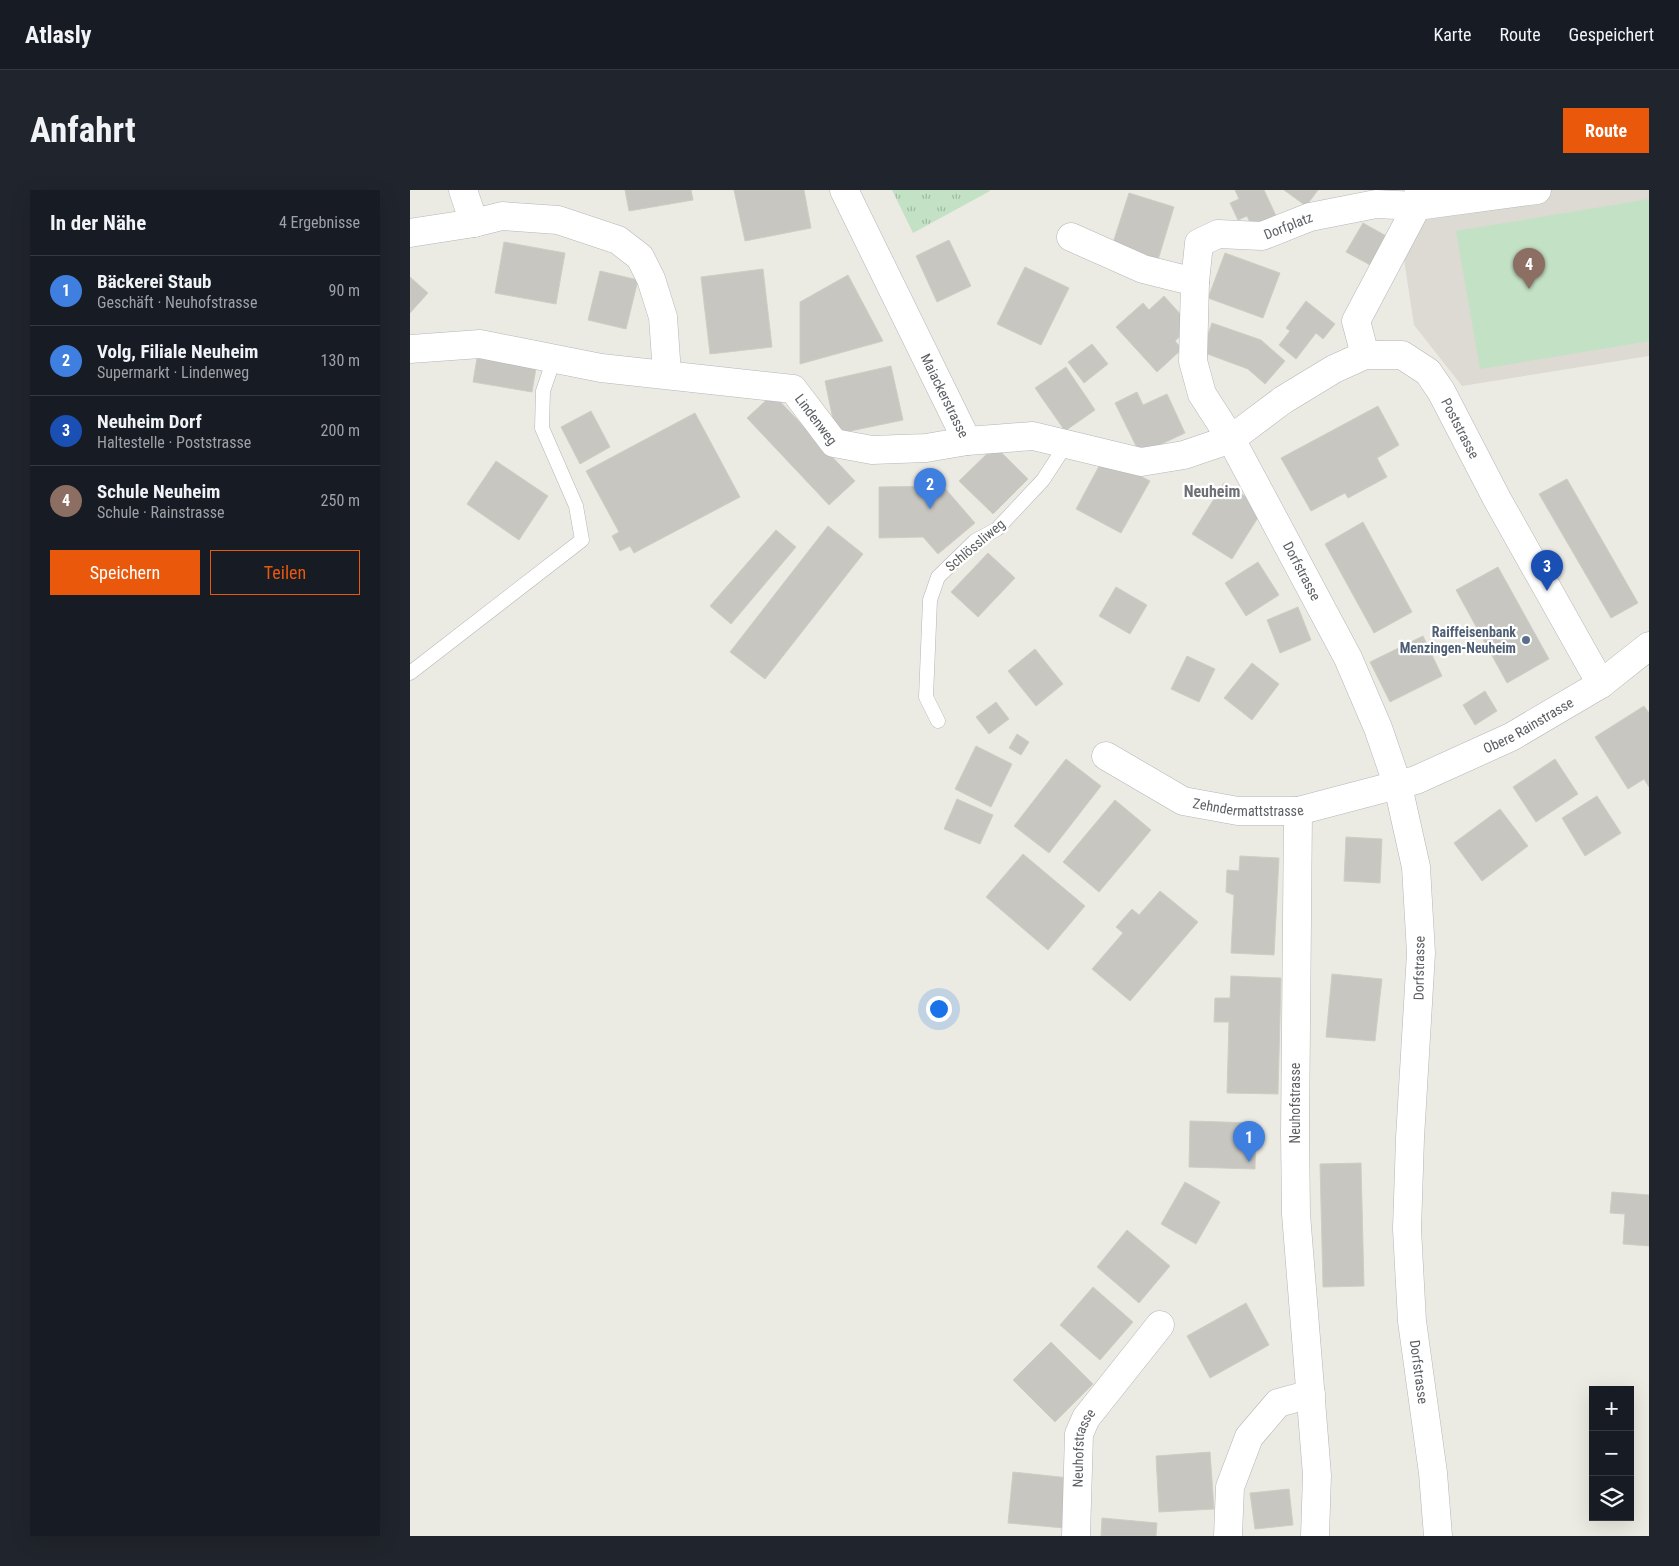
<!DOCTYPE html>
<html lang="de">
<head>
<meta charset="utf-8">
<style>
	body { margin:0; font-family:"Roboto Condensed",sans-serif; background:#20242c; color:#f1f3f6 }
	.controls { position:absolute; right:15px; bottom:15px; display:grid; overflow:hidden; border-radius:0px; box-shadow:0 5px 20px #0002 }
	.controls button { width:45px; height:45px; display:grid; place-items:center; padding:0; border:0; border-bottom:1px solid #363941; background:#171b24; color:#f1f3f6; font:25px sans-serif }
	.you { position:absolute; left:528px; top:818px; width:18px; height:18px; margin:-12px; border:4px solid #fff; border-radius:50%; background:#1a73e8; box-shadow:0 0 0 8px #1a73e833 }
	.badge { display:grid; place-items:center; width:32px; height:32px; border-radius:50%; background:#ea580c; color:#fff; font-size:16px; font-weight:700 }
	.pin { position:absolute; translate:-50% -41px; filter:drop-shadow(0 1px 2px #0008) }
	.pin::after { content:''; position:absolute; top:26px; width:18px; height:15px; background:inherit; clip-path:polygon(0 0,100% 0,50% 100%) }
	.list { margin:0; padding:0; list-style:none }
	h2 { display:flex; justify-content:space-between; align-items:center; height:65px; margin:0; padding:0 20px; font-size:21px }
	h2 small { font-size:16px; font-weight:400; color:#9ea1a6 }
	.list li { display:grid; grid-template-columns:32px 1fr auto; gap:15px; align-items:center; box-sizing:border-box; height:70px; padding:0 20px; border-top:1px solid #363941 }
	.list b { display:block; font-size:19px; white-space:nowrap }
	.list p { margin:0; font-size:16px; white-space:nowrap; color:#9ea1a6 }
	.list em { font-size:16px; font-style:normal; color:#9ea1a6 }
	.actions { display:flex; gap:10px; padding:15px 20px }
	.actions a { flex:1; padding:11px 0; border:1px solid #ea580c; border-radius:0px; text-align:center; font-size:18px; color:#ea580c }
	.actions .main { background:#ea580c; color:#fff }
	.icon { flex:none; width:28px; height:28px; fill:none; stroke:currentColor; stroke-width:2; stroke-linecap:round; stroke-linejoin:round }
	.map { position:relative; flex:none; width:1239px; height:1346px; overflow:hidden; border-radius:0px }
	header { display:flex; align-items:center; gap:30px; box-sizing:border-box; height:70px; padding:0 25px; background:#171b24; border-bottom:1px solid #363941 }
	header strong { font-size:24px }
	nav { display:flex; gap:28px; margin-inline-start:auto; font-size:18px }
	.intro { display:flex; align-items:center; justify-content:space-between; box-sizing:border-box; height:120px; padding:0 30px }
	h1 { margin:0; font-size:35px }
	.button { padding:12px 22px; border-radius:0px; background:#ea580c; color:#fff; font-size:18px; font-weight:700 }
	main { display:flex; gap:30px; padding:0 30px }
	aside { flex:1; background:#171b24; border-radius:0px; box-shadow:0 5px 20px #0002 }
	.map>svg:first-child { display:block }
</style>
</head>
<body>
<header>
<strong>Atlasly</strong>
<nav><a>Karte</a><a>Route</a><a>Gespeichert</a></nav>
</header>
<div class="intro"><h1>Anfahrt</h1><a class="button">Route</a></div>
<main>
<aside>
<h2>In der Nähe<small>4 Ergebnisse</small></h2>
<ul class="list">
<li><span class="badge" style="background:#3f7fe0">1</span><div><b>Bäckerei Staub</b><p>Geschäft · Neuhofstrasse</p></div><em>90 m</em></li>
<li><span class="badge" style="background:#3f7fe0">2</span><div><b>Volg, Filiale Neuheim</b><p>Supermarkt · Lindenweg</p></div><em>130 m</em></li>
<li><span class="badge" style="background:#1a4fb4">3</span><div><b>Neuheim Dorf</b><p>Haltestelle · Poststrasse</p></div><em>200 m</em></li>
<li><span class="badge" style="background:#8d6e63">4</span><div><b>Schule Neuheim</b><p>Schule · Rainstrasse</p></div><em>250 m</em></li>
</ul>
<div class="actions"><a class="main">Speichern</a><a>Teilen</a></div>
</aside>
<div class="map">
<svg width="1239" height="1346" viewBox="0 0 1239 1346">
	<defs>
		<pattern id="park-tufts" width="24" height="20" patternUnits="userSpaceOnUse" patternTransform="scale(1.25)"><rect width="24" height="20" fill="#c3e1c5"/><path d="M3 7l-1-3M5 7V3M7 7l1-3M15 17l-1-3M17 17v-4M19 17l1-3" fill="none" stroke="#a1baa3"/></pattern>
	</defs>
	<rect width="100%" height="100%" fill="#ecebe3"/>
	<path fill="#dcdad2" d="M1019,0h220v166l-187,30 -48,-61 -11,-72z"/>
	<path fill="url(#park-tufts)" d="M482,0h97l1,1 -77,42z"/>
	<path fill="#c3e1c5" d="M1239,9v142l-169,28 -24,-138z"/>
	<path fill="#c7c6c0" stroke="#d0cdc2" d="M215,0h66l2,10 -64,11z
		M324,0h70l7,38 -66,13z
		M825,0h29l14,30 -24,11 -7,-15 -9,4 -8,-17 9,-4z
		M874,0h34l-12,16z
		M719,3l45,14 -16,53 -46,-14z
		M953,33l25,14 -16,29 -26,-14z
		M539,50l22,46 -34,16 -21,-46z
		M94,52l61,11 -9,51 -61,-11z
		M815,63l55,20 -17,45 -55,-20z
		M615,77l44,21 -28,57 -44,-21z
		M353,79l9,78 -62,7 -9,-77z
		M190,81l38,9 -12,49 -38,-9z
		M438,85l35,66 -83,23v-62z
		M0,87l18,16 -18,20z
		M754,106l27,30 -16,15 7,8 -25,23 -41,-45 27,-24 6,7z
		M896,111l29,23 -12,15 -7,-6 -20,26 -17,-14 11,-14 -4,-3z
		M802,133l49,17 24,21 -20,23 -17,-15 -46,-17z
		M682,154l16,20 -24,19 -16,-21z
		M67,168l59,10 -4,24 -59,-10z
		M481,176l12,54 -67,14 -11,-53z
		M656,177l29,43 -30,21 -30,-43z
		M727,202l6,13 24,-11 18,39 -45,21 -25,-51z
		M363,204l82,87 -26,24 -82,-87z
		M968,216l21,39 -22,13 10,19 -39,21 -3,-5 -34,18 -30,-53z
		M181,221l19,36 -30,17 -19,-37z
		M285,223l45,84 -106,56 -4,-7 -10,5 -8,-15 7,-4 -33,-61z
		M585,256l33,33 -35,35 -34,-33z
		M694,267l46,24 -29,52 -45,-24z
		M86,271l52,35 -29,44 -52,-36z
		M1157,289l71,124 -27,15 -72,-124z
		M814,293l40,25 -32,51 -40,-25z
		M533,296l32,37 -37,31 -15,-17 -44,1v-51z
		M953,332l49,90 -38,21 -49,-89z
		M418,336l35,28 -98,125 -35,-27z
		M366,340l20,17 -65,77 -21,-18z
		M578,363l27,25 -37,39 -27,-25z
		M848,372l21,33 -33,21 -21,-33z
		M1088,377l51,92 -42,24 -51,-93z
		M706,397l31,18 -17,29 -31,-18z
		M888,417l13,33 -31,13 -13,-33z
		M1013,446l19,40 -52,26 -20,-40z
		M625,459l28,35 -27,22 -28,-35z
		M777,466l28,13 -16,33 -28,-13z
		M842,473l27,21 -27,36 -28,-22z
		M1075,501l12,20 -22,14 -12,-20z
		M586,512l13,17 -20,15 -13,-17z
		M1234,516l5,7v74l-5,-8 -16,10 -33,-52z
		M607,544l12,8 -8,13 -12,-7z
		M566,556l36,18 -21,43 -36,-18z
		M656,569l35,27 -52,67 -35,-27z
		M1145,569l23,35 -42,28 -23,-35z
		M1187,606l24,37 -36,23 -23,-38z
		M547,609l36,16 -13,29 -36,-15z
		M705,610l36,30 -52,62 -36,-30z
		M1090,619l28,37 -46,35 -28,-38z
		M936,647l36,2 -2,44 -36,-2z
		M613,664l62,52 -37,44 -62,-53z
		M830,666l39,2 -5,97 -43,-2 3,-58 -8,-3 1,-22 12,1z
		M750,701l38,31 -68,79 -38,-32 31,-36 -7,-6 16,-18 7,6z
		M922,784l50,5 -7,62 -49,-4z
		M821,786l50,2 -3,116 -51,-1 2,-71h-15l1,-24h15z
		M780,931l66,2 -1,46 -66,-2z
		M951,973l3,123 -41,1 -3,-123z
		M775,992l35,20 -24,42 -35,-20z
		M1202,1002l37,3v51l-26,-2 2,-30 -15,-1z
		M717,1040l43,36 -31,37 -42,-36z
		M683,1097l40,35 -33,38 -40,-35z
		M836,1113l23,42 -59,33 -23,-42z
		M641,1152l42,42 -38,38 -42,-42z
		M800,1262l4,57 -55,3 -3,-56z
		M603,1282l56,6 -5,50 -56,-5z
		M879,1299l4,36 -38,4 -5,-36z
		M692,1328l55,5 -1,13h-55z"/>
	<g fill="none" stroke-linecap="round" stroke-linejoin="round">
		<defs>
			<path id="service" d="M0,483l172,-133 -6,-34 -34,-78 1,-37 11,-32
				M528,531l-12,-24 4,-97 8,-23 37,-36 22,-12 46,-49 24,-37"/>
			<g id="minor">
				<path d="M53,0l11,33"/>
				<path id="s1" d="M434,0l123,251"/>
				<path d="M0,43l64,-10 28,-7 56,4 60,20 22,17 11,22 12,38 4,57"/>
				<path d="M661,47l72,32 52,13"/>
				<path id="s2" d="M0,159l70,-5 121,24 192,21 41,54 38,7 54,-2 41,-7 66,-5 108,26 43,-7 47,-16 52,-39 51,-31 31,-14h37l26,17 13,19 56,108 104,185"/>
				<path d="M955,165l-9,-34 61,-115 2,-16"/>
				<path id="s3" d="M696,566l77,45 55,10h60l118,-31 95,-43 90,-53 48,-38"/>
				<path id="s4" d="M988,596l-20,-58 -30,-70 -117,-219 -29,-45 -9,-33 2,-79 4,-39 19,-9 44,2 48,-19 66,-13 41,2 120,-16"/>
				<path d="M888,621l-3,322 1,81 21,261 -2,61"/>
				<path id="s5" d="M666,1346l3,-102 7,-16 74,-93"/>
				<path d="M818,1346l2,-49 19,-50 29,-34 33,-9"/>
			</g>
			<g id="tertiary">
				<path id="s6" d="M988,596l18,81 5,86 -11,185 -3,91 5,92 21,152 5,63"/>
			</g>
		</defs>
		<use href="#service" stroke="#b3b5b9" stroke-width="15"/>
		<use href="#minor" stroke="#b3b5b9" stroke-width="29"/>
		<use href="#tertiary" stroke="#b3b5b9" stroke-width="29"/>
		<use href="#service" stroke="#fff" stroke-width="14"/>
		<use href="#minor" stroke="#fff" stroke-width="28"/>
		<use href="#tertiary" stroke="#fff" stroke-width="28"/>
	</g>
	<circle fill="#5c6f8a" stroke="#fff" stroke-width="2" cx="1116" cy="450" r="5"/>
	<g text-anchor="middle" stroke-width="4.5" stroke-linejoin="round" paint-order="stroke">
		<g font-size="14" fill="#5b5e62" stroke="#fff">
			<text dy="5" stroke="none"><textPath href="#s4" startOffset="685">Dorfplatz</textPath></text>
			<text dy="5" stroke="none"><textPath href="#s1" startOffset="229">Maiackerstrasse</textPath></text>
			<text dy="5" stroke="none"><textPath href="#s2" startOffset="425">Lindenweg</textPath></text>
			<text dy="5" stroke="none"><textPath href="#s2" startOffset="1151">Poststrasse</textPath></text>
			<text transform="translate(565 355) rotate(-40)" y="5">Schlössliweg</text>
			<text transform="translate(892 381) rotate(62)" y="5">Dorfstrasse</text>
			<text dy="5" stroke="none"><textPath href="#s3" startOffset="452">Obere Rainstrasse</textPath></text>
			<text dy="5" stroke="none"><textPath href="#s3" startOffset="155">Zehndermattstrasse</textPath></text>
			<text transform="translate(1009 778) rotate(-89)" y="5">Dorfstrasse</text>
			<text transform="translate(885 913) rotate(-90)" y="5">Neuhofstrasse</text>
			<text dy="5" stroke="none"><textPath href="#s6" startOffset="589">Dorfstrasse</textPath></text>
			<text dy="5" stroke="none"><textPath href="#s5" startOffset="89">Neuhofstrasse</textPath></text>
		</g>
		<g font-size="14" font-weight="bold" fill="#4e5e75" stroke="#fff" text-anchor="end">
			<text x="1106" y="447">Raiffeisenbank<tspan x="1106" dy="16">Menzingen-Neuheim</tspan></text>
		</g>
		<g font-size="16" font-weight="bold" fill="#6c6f74" stroke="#fff">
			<text x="802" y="307">Neuheim</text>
		</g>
	</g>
</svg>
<div class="controls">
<button>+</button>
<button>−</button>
<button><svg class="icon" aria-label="layers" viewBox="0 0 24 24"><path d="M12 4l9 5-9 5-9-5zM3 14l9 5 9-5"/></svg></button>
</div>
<div class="you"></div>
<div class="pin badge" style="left:839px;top:972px;background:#3f7fe0">1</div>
<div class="pin badge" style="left:520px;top:319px;background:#3f7fe0">2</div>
<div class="pin badge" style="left:1137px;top:401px;background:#1a4fb4">3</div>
<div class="pin badge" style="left:1119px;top:99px;background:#8d6e63">4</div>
</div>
</main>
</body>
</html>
